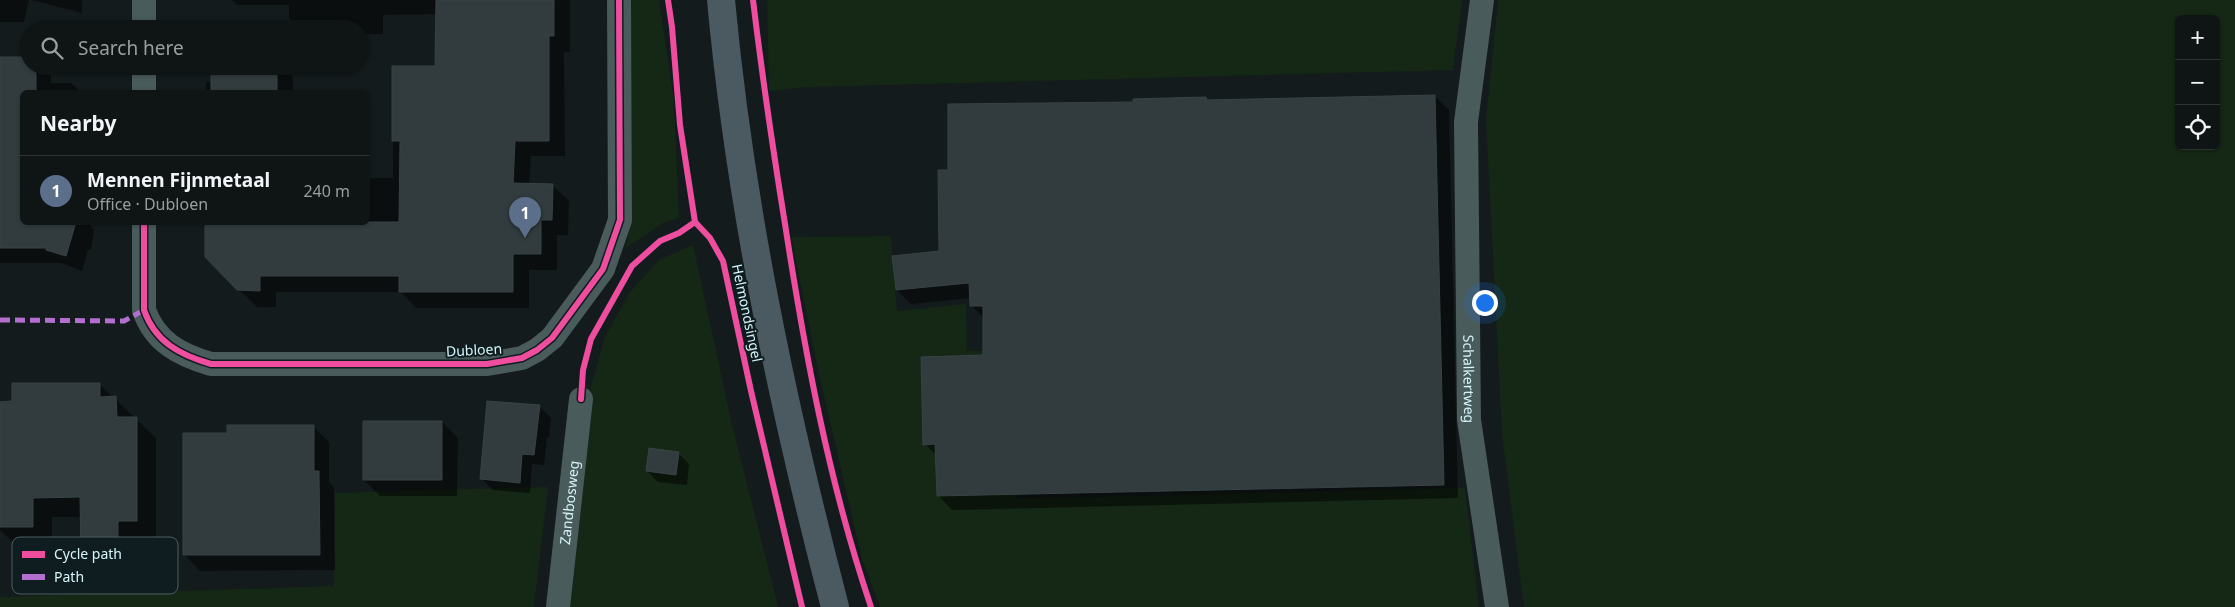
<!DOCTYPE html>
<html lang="en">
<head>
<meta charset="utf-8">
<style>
	body { margin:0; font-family:"Noto Sans",sans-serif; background:#1d2122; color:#f1f3f6 }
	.controls { position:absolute; right:15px; top:15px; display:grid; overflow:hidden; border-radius:8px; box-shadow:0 1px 4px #0004 }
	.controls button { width:45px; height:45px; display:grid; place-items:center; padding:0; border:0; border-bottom:1px solid #2f3334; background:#0f1415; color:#f1f3f6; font:25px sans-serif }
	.you { position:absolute; left:1484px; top:302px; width:18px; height:18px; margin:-12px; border:4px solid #fff; border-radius:50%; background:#1a73e8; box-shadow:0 0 0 8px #1a73e833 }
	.badge { display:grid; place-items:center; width:32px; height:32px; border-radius:50%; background:#2563eb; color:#fff; font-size:16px; font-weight:700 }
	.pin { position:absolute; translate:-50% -41px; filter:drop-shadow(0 1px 2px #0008) }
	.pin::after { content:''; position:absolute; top:26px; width:18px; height:15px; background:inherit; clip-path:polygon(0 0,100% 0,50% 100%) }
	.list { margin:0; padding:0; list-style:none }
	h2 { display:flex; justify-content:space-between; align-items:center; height:65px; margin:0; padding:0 20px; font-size:21px }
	h2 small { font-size:16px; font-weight:400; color:#9b9ea0 }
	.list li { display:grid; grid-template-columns:32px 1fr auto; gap:15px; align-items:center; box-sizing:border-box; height:70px; padding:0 20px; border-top:1px solid #2f3334 }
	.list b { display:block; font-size:19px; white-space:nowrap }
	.list p { margin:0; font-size:16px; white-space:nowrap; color:#9b9ea0 }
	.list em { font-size:16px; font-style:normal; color:#9b9ea0 }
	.icon { flex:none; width:28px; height:28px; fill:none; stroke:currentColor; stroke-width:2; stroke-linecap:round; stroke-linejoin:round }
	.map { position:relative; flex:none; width:2235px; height:607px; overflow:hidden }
	.search { position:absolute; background:#0f1415; box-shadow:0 1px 4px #0004; left:20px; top:20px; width:350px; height:55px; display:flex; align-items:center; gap:12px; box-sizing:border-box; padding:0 18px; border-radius:28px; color:#9b9ea0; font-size:19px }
	.panel { position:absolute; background:#0f1415; box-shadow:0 1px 4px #0004; left:20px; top:90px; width:350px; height:135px; border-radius:8px }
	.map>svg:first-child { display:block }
</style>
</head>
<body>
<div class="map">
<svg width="2235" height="607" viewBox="0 0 2235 607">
	<rect width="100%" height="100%" fill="#141b1c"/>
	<path fill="#152715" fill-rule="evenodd" d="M630,0h29l15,100 5,118 -16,5 -37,25 5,-29z
		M767,0h695l-9,70 -644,17 -40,4z
		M1498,0h737v607h-711l-22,-173 -16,-315zM2179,19h37v127h-37z
		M891,236l6,75 69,-7 1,47 48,-1 1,149 449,-11 14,119h-599l-18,-48 -42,-180 -29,-142z
		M693,245l38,175 47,187h-210l23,-221 14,-49 25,-45 29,-32z
		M548,487l-14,120h-534v-10l334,-11 1,-93z"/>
	<path fill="#0007" d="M0,0h29l-5,22h-24z
		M32,0h50v13z
		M232,0h338v52h-6l1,104h-34l-2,28 23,1 17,16 -1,34h-11v35h-28v38h-113l-15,-16h-125v15h-19l-51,-50 162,-35v-44h25v-111h44v-53l-54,1v19h-22v-5h-61l-11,-11v-13h-52z
		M0,58l29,8h15l7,8v9h20l10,9h-59v130h69v5l3,3 -3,20h-3l-6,21 -21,-8h-61z
		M212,66h70l11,11v15h-87v-10h6z
		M1435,96l14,14 9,388 -506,12 -14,-15 -1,-39 -12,-12 59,-88v-38l-13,-13v-7l-60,6 -14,-14 43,-38 10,-81 184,-68 72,-5 2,3z
		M99,384l57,54v102h-19v34l-35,1 -20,-20v-38h-30v29h-35l-17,-16v-127h14z
		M540,407l11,11 -2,20h-2l-3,27 -12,-1 -2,29 -37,-3 -11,-11z
		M442,422l16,16 -1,58h-77l-16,-16z
		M313,426l16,16v40l5,6 1,82 -135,1 -15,-16 43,-121z
		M678,453l11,11 -2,21 -29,-3 -11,-11z"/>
	<path fill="#323c3e" stroke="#374345" d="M436,0h118v36h-5v105h-34l-2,42 40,1 -1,36h-11v34h-28v38h-114v-16h-139v15l-23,-1 -32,-33v-35h194l1,-81h-8v-75h43z
		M0,57h29v9h7v26h-14v130h54l-10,34 -20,-6v-2h-46z
		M211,66h66v26h-66z
		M1435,95l9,390 -507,11 -2,-52 -12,1 -2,-88 62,-2v-49h-13l-1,-23 -73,7 -4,-34 47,-5 -1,-81h10v-66l185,-2v-3l73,-2 1,3z
		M12,383h88v14l16,-1 1,21h20v104h-19v34l-37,1 -1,-59 -47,1v29h-33v-125l12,-1z
		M487,401l53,4 -6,50 -12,-1 -2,29 -40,-4z
		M363,421h79v59h-79z
		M227,425h87v46h5l1,84h-137v-122h44z
		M649,448l30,4 -3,23 -30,-4z"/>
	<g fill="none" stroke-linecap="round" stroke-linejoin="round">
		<g stroke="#4a5b5c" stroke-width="24">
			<path d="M144,0v29"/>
			<path id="s1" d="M1482,0l-16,122 3,298 28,187"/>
			<path d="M144,66v26"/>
			<path d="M144,222v88c11,32 36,45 67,54h276l35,-6 15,-8 15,-12 51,-69 17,-49 -1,-220"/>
			<path id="s2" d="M558,607l23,-208"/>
		</g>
		<path stroke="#4b5960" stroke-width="28" d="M721,0c19,205 62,408 114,607"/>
		<path stroke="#b36fd0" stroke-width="5" stroke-dasharray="10 5" stroke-linecap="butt" d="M0,320l124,1 20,-11"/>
		<defs>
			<path id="cycleway" d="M668,0l4,27 8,98 15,97 15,16 13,23 28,130 51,216
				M753,0c9,75 20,150 32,224 20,130 44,259 86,383
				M144,222v88c11,32 36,45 67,54h276l35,-6 15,-8 15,-12 51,-69 17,-49 -1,-220
				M581,399l2,-29 8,-31 41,-73 28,-25 19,-8 16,-11"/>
		</defs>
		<use href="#cycleway" stroke="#101d20" stroke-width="9"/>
		<use href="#cycleway" stroke="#ef4d9e" stroke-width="6"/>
	</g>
	<g text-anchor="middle" stroke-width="4" stroke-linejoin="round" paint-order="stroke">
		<g font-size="14" fill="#d5f5f9" stroke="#101d20">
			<text transform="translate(747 313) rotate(78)" y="5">Helmondsingel</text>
			<text transform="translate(474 350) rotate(-3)" y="5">Dubloen</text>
			<text dy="5" stroke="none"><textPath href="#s1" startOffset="380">Schalkertweg</textPath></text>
			<text dy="5" stroke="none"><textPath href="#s2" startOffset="105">Zandbosweg</textPath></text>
		</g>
	</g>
	<rect x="12" y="537" width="166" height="57" rx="8" fill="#101d20" stroke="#4b5e61" stroke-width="1"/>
	<rect x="22" y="551" width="23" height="7" fill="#ef4d9e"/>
	<rect x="22" y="574" width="23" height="6" fill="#b36fd0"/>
	<g font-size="14" fill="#d5f5f9">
		<text x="54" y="559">Cycle path</text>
		<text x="54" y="582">Path</text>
	</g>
</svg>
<div class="controls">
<button>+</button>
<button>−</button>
<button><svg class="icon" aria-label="locate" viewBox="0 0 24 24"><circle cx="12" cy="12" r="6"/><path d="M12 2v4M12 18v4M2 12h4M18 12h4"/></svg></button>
</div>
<div class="you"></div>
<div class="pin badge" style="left:525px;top:238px;background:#5c6f8a">1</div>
<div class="search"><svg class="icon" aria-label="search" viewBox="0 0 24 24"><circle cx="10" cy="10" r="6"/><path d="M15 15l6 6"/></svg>Search here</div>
<section class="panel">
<h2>Nearby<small></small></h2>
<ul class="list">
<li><span class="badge" style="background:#5c6f8a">1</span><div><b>Mennen Fijnmetaal</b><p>Office · Dubloen</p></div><em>240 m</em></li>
</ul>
</section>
</div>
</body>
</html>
